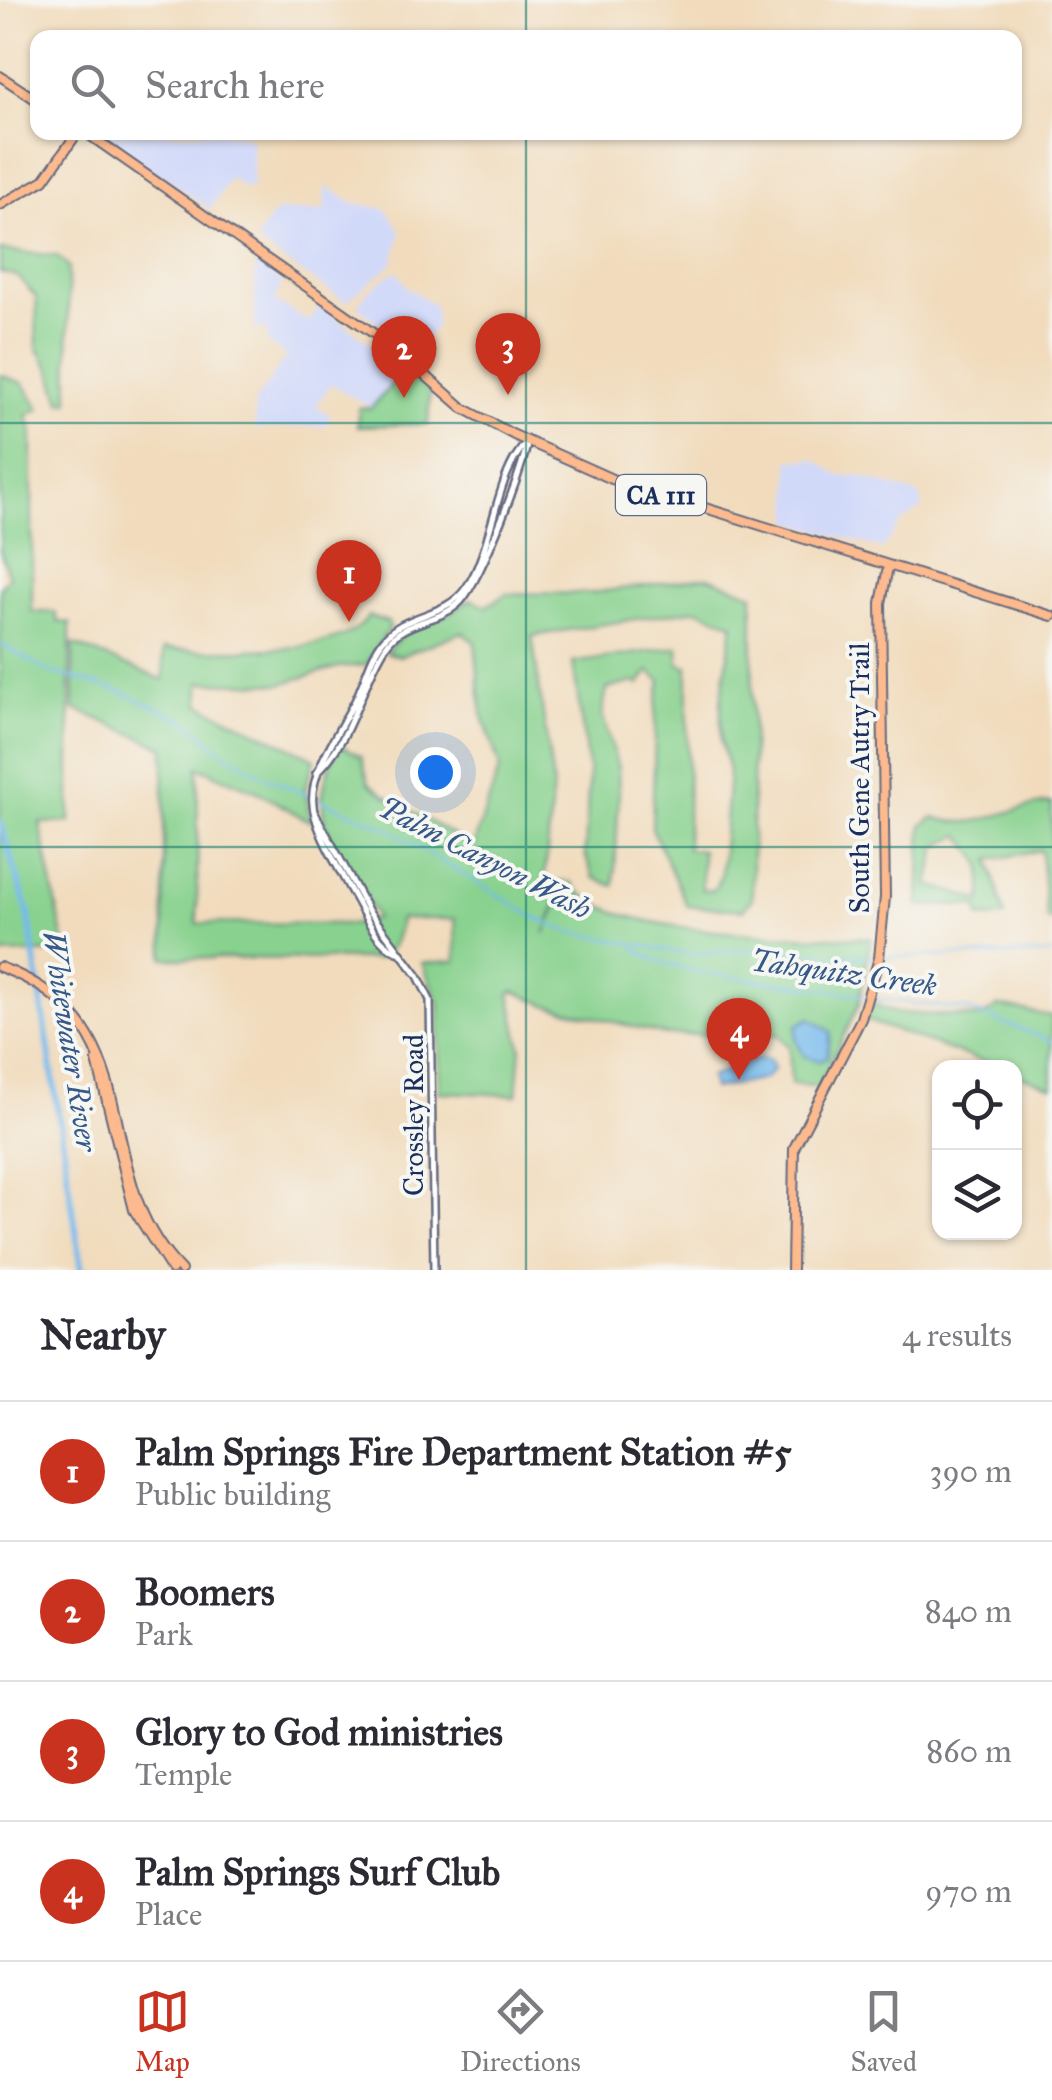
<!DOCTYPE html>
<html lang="en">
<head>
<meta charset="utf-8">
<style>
	body { margin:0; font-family:"IM FELL Great Primer",serif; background:#f2f2f3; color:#2b2b33 }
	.controls { position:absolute; right:30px; bottom:30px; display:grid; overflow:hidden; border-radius:20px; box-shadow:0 2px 8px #0004 }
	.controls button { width:90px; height:90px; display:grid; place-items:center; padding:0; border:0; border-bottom:2px solid #e1e1e2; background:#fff; color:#2b2b33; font:50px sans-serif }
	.you { position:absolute; left:435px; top:772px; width:35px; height:35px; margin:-25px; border:8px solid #fff; border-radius:50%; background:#1a73e8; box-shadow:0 0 0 15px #1a73e833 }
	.badge { display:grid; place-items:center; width:65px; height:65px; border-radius:50%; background:#c8321e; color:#fff; font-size:32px; font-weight:700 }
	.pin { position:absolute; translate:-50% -82px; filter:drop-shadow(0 2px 5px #0008) }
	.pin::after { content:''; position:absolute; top:52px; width:35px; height:30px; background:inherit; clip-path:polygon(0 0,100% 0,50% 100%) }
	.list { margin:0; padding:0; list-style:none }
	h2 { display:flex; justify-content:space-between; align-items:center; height:130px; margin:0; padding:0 40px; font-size:42px }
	h2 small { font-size:32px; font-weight:400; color:#7c7c81 }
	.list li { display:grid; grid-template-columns:65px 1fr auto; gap:30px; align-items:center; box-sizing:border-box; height:140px; padding:0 40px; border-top:2px solid #e1e1e2 }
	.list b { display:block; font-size:38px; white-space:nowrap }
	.list p { margin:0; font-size:32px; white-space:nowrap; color:#7c7c81 }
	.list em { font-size:32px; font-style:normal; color:#7c7c81 }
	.icon { flex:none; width:55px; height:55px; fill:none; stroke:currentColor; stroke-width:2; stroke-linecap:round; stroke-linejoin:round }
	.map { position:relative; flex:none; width:1052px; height:1270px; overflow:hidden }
	.search { position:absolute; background:#fff; box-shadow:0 2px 8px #0004; left:30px; right:30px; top:30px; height:110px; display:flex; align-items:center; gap:25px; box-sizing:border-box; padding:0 35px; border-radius:20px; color:#7c7c81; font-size:38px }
	.sheet { height:690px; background:#fff }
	nav { display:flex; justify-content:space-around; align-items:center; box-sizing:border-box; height:140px; border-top:2px solid #e1e1e2; background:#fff; font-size:28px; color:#7c7c81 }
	nav a { display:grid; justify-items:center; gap:5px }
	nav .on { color:#c8321e }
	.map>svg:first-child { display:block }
</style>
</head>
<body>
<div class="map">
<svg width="1052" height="1270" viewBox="0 0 1052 1270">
	<rect width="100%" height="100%" fill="#f6f6f2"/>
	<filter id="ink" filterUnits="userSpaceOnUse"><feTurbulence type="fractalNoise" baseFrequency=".01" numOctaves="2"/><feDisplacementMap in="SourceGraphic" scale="20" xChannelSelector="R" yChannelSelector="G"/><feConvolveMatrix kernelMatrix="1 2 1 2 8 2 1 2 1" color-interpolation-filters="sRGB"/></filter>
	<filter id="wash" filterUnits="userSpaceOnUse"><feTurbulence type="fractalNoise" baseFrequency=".0048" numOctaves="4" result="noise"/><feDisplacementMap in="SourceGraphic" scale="40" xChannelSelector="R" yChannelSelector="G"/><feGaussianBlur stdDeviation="2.25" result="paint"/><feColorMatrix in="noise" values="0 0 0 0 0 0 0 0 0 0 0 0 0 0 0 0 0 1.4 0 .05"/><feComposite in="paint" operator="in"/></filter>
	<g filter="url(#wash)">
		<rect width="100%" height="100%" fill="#f1dbbc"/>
		<path fill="#d1d9f9" d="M223,133l25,4 4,6 1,42 -8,3 -15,-10 -20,31 -111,-76z
			M326,186l27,17 33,6 15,22 -8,32 -47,39 -87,-58 -2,-7 19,-26h49z
			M261,264l21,19 -8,18 35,20 11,-15 84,63 -33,39 -40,-24 -15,22 15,10 -6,10 -70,3v-27l31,-46 -19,-14v-13h-12v-62z
			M396,270l11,17 28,19v22l-23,25 -54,-47 9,-14z
			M814,459l26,17h20l60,19 3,13 -22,14 -18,27 -92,-27 -2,-62z"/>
		<path fill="#88d18e" stroke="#528076" stroke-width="2.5" fill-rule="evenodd" d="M0,250l57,6 11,10 1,136 -8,-1 -11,-33 -13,-20 -1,-51 -19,-21 -17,-4z
			M404,371l26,20 -2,33 -71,2 2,-18h12z
			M0,375l23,8 17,26 -13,6 5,15v182h23l3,10 12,1v199l-30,1 26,129 -66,2v-367l9,-10 -9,-26z
			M708,577l45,17 -1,304 -9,12 -56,-4 -35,-78 4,-122 5,-25 -12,-10 -10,14 -6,-3 -26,7 -5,25 16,54 1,26 -5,92 -20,-8 -9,-23 4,-81 -16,-111 105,-16 1,17 9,2 -1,183 15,1v40h12l7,-15 8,-104 -8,-29v-41l12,-77 -36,-15 -165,27 21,148 -9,102 21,-5 -20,53 15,-36 10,4 -3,-14 4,-6c35,57 236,54 300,56l-12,66 -40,83 -28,-3 -2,-38 -12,-12 -111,1 -120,-30 -32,-14 -4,3 11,53 -4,48 -78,-3v-88l-17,-41 34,-2 -1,-42h-55c-2,16 -7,34 -23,40l-213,-1v-211l-90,-38 -1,-65 91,36 -1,-31c45,1 182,10 205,-33l20,6 2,5 -24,38 -28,2 -57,17 -81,-2v21l7,5 108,51 -10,29 6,34 -57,-32 -56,-23 -1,156 168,1 11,-7c-39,-69 -77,-100 -36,-172l21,11 8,27 13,10 91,54 27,-80 -18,-53 -7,-71 -13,-11 -61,24 -15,-3c21,-30 58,-30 84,-54l17,7 19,-12 85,-1z
			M1052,803v117l-5,-1 -6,-69 -51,10 15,57 -25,1 -3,-12 -58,-1 3,-80 12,-8c45,16 72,-11 118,-14zM961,835l21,30v36l-53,-16 8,-38z
			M871,1003l26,10 84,4 18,-11 53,10v71l-37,-14 -1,-5 -16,-1 -133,-47z"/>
		<path fill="#75baec" stroke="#4874a5" stroke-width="2.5" d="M810,1018l21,14 -4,26 -7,3 -16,-5 -8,-17 1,-14z
			M758,1058l12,2 3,10 -9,9 -51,10 -3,-12z"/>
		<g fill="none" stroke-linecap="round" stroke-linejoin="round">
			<path stroke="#75baec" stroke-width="2.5" d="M0,643l45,27 74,21 69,31 33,29 46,27 116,48 156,94 32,12 116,22 59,-4 130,7
				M634,947c33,32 176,35 229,49
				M884,957l168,-3
				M870,998l99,12 83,31"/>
			<path stroke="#75baec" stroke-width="6" d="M0,822l28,90 54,358"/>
		</g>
	</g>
	<g filter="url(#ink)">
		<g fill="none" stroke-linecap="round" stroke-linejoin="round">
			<defs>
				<path id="minor" d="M316,773c35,-30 45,-89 70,-127 17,-26 49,-22 71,-41 21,-16 64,-132 70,-160
					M315,813l53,97 50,66 12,24 4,270
					M397,952c-22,-10 -33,-39 -45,-59 -55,-98 -51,-96 3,-192 10,-20 15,-45 29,-62 22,-27 61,-21 82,-51 28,-40 28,-113 61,-146"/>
				<path id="major" d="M0,76l38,25
					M85,132l308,215 70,61 51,27 98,44 440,137
					M0,205l44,-25 34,-48
					M0,967c158,58 84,206 181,303
					M97,1061l37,149 38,60
					M792,1270l2,-122 67,-129 18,-61 6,-61 -4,-294 7,-36"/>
			</defs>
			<use href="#minor" stroke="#666b7f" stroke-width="10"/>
			<use href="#major" stroke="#666b7f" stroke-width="12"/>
			<use href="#minor" stroke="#fff" stroke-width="5"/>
			<use href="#major" stroke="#fcba8e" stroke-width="8"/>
		</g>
	</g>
	<path fill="none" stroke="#0f766e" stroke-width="2.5" stroke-opacity="0.55" d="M526,0v38M526,132v1138M0,423h1052M0,847h1052"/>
	<g text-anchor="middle" stroke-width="8" stroke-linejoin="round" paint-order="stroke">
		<rect fill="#f6f6f2" stroke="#5d6b8a" stroke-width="2.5" x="616" y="475" width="90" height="40" rx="8"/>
		<g font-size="25" font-weight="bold" fill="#1b2f5e">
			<text x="661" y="504">CA 111</text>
		</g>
		<g font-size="28" fill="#1b2f5e" stroke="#f6f6f2">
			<text transform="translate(859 778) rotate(-90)" y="10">South Gene Autry Trail</text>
			<text transform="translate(413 1115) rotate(-90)" y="10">Crossley Road</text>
		</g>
		<g font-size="30" font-style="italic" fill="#365989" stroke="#f6f6f2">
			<text transform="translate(485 858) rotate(27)" y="10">Palm Canyon Wash</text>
			<text transform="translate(844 973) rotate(8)" y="10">Tahquitz Creek</text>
			<text transform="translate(70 1041) rotate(81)" y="10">Whitewater River</text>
		</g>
	</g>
</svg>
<div class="controls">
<button><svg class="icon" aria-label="locate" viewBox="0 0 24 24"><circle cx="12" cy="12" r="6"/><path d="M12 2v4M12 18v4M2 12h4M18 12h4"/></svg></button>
<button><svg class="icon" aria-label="layers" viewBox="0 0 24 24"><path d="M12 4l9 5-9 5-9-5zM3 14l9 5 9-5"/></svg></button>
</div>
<div class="you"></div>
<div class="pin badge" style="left:349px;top:622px">1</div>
<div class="pin badge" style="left:404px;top:398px">2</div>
<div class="pin badge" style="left:508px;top:395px">3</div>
<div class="pin badge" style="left:739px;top:1080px">4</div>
<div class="search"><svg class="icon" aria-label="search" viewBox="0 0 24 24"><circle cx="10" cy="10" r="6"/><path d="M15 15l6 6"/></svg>Search here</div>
</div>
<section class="sheet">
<h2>Nearby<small>4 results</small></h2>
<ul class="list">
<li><span class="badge">1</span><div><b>Palm Springs Fire Department Station #5</b><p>Public building</p></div><em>390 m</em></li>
<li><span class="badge">2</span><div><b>Boomers</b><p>Park</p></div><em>840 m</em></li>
<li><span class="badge">3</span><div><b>Glory to God ministries</b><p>Temple</p></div><em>860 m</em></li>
<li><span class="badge">4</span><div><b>Palm Springs Surf Club</b><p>Place</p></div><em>970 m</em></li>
</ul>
</section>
<nav>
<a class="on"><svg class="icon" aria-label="map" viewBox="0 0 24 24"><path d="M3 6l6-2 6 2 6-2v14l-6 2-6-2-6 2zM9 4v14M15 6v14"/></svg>Map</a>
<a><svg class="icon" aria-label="directions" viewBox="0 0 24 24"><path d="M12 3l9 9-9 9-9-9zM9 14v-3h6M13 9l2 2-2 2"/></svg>Directions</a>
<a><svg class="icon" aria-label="saved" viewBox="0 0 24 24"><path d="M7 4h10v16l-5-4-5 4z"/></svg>Saved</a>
</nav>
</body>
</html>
